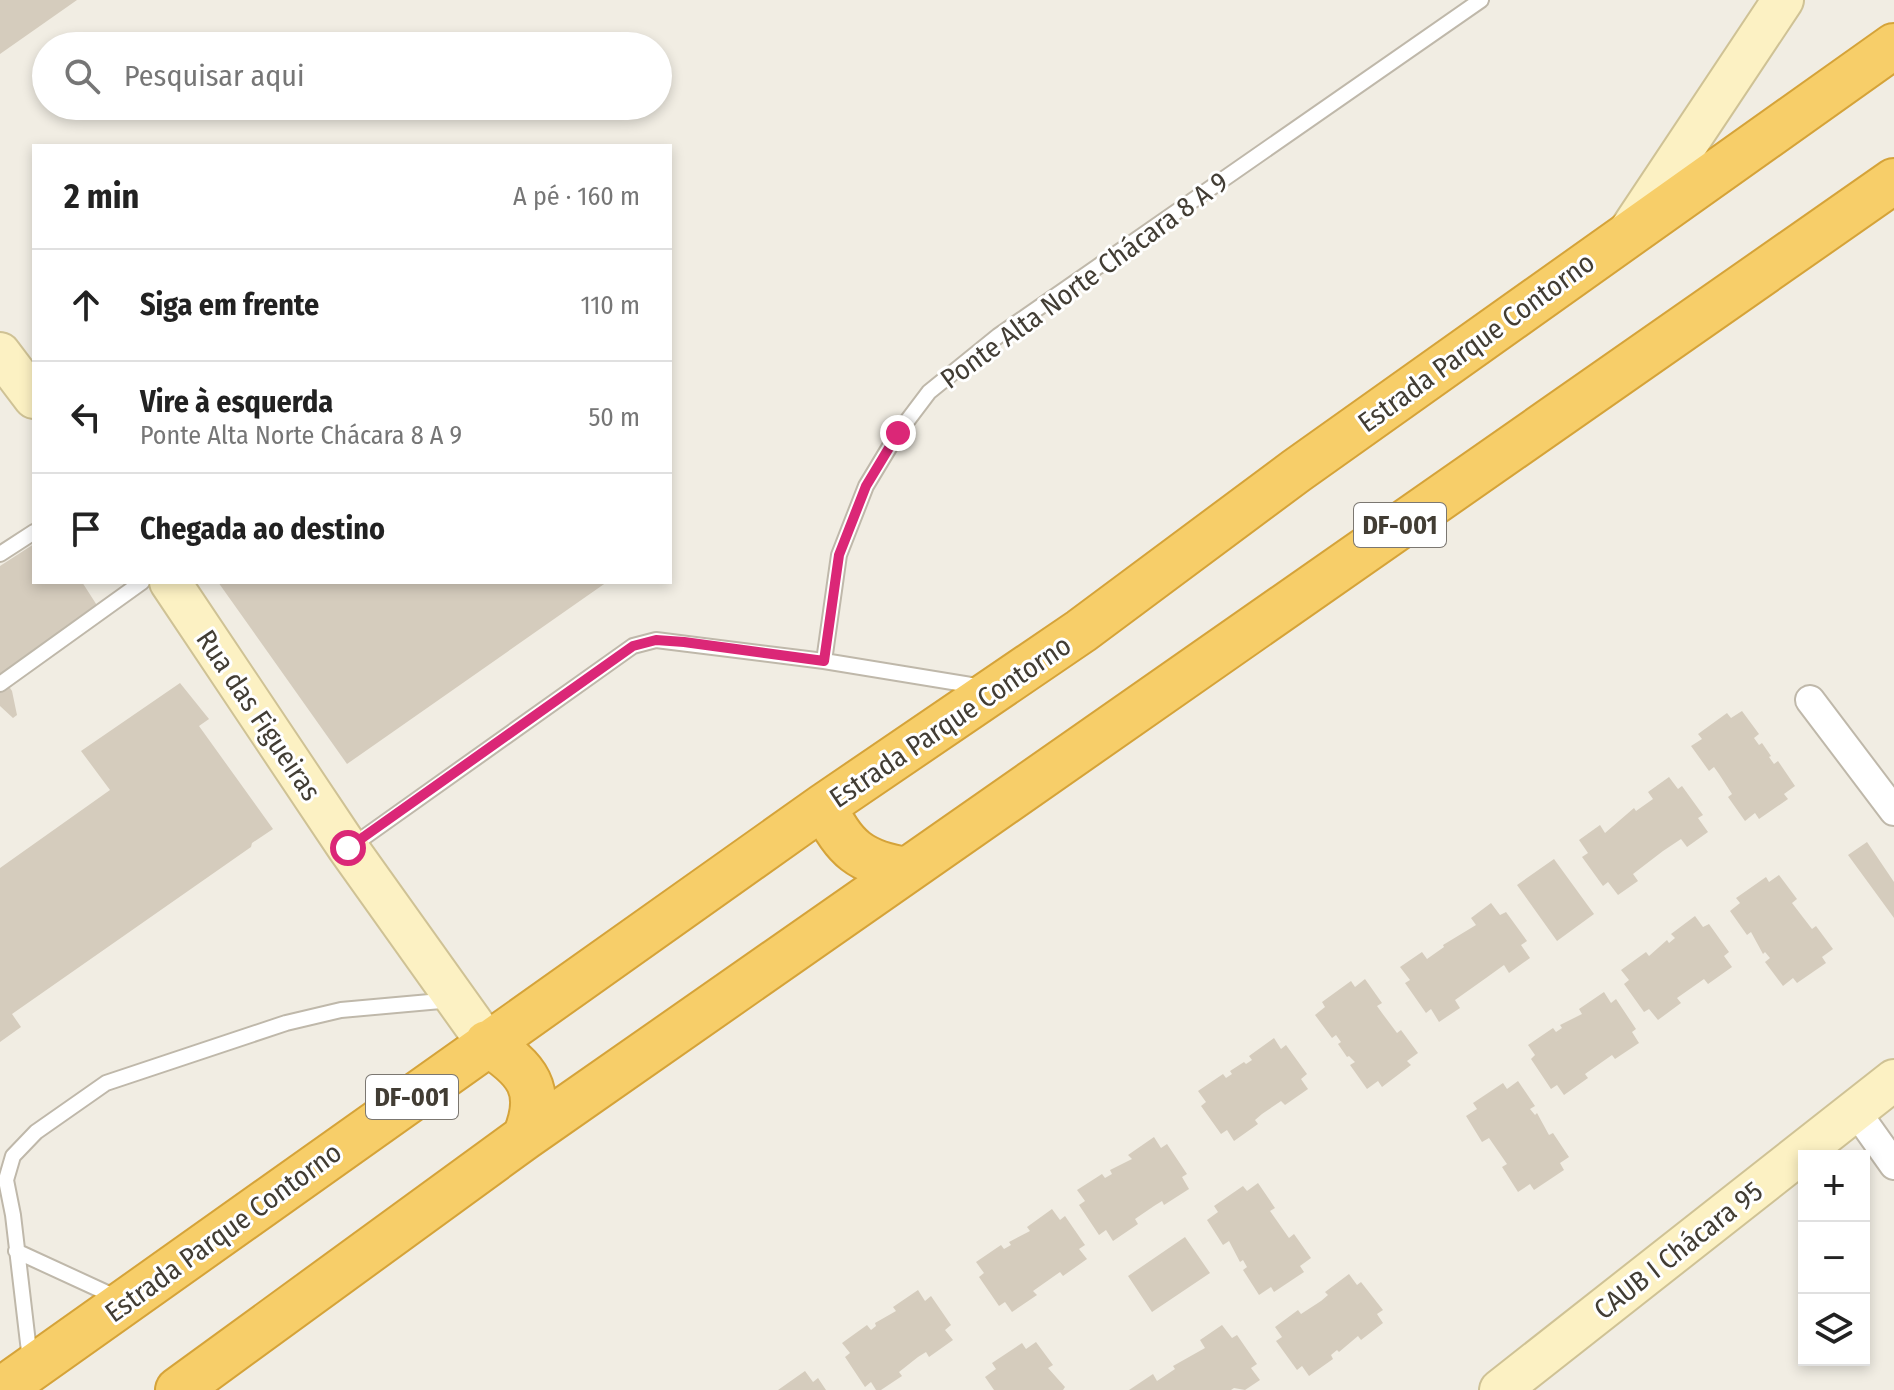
<!DOCTYPE html>
<html lang="pt">
<head>
<meta charset="utf-8">
<style>
	body { margin:0; font-family:"Fira Sans Condensed",sans-serif; background:#f2f2f2; color:#222 }
	.controls { position:absolute; right:24px; bottom:24px; display:grid; overflow:hidden; border-radius:0px; box-shadow:0 4px 12px #0003 }
	.controls button { width:72px; height:72px; display:grid; place-items:center; padding:0; border:0; border-bottom:2px solid #e0e0e0; background:#fff; color:#222; font:40px sans-serif }
	.stop { position:absolute; width:24px; height:24px; margin:-18px; border:6px solid #db2777; border-radius:50%; background:#fff }
	.stop.end { background:#db2777; border-color:#fff; box-shadow:0 2px 8px #0008 }
	.list { margin:0; padding:0; list-style:none }
	h2 { display:flex; justify-content:space-between; align-items:center; height:104px; margin:0; padding:0 32px; font-size:34px }
	h2 small { font-size:26px; font-weight:400; color:#767676 }
	.list li { display:grid; grid-template-columns:52px 1fr auto; gap:24px; align-items:center; box-sizing:border-box; height:112px; padding:0 32px; border-top:2px solid #e0e0e0 }
	.list b { display:block; font-size:30px; white-space:nowrap }
	.list p { margin:0; font-size:26px; white-space:nowrap; color:#767676 }
	.list em { font-size:26px; font-style:normal; color:#767676 }
	.icon { flex:none; width:44px; height:44px; fill:none; stroke:currentColor; stroke-width:2; stroke-linecap:round; stroke-linejoin:round }
	.map { position:relative; flex:none; width:1894px; height:1390px; overflow:hidden }
	.search { position:absolute; background:#fff; box-shadow:0 4px 12px #0003; left:32px; top:32px; width:640px; height:88px; display:flex; align-items:center; gap:20px; box-sizing:border-box; padding:0 28px; border-radius:44px; color:#767676; font-size:30px }
	.panel { position:absolute; background:#fff; box-shadow:0 4px 12px #0003; left:32px; top:144px; width:640px; height:440px; border-radius:0px }
	.map>svg:first-child { display:block }
</style>
</head>
<body>
<div class="map">
<svg width="1894" height="1390" viewBox="0 0 1894 1390">
	<rect width="100%" height="100%" fill="#f1ede3"/>
	<path fill="#d5ccbd" d="M0,0h77l-77,54z
		M34,544v38h48l18,28 -99,64 11,17 5,24 -4,3 -13,-12v-140z
		M218,582h389l-260,182z
		M180,683l29,36 -10,7 74,103 -21,14 -1,4 -239,167 9,13 -21,15v-174l110,-78 -29,-39z
		M1742,711l17,23 -5,4 5,7 3,-2 9,13 -2,1 5,7 4,-3 17,25 -11,8 4,5 -29,20 -4,-6 -10,8 -17,-24 4,-3 -13,-20 -5,-7 -5,4 -18,-25 11,-7 -4,-5 29,-21 4,5z
		M1669,777l9,12 4,-3 21,29 -5,3 10,14 -21,15 -6,-8 -18,12 -30,23 5,7 -20,14 -10,-13 -5,4 -21,-29 6,-4 -9,-13 21,-15 5,8 29,-25 2,3 17,-12 -5,-7z
		M1867,842l27,40v36l-46,-63z
		M1554,859l40,55 -37,27 -40,-56z
		M1779,875l18,24 -5,4 20,26 4,-3 17,23 -11,8 4,6 -29,20 -4,-5 -10,8 -18,-24 5,-4 -5,-6 -2,2 -12,-22 -4,3 -17,-24 10,-8 -4,-5 30,-21 3,5z
		M1491,903l9,12 6,-3 21,29 -6,4 9,13 -21,15 -5,-8 -18,13 -31,22 5,8 -21,14 -8,-13 -5,4 -21,-30 5,-3 -10,-13 22,-15 5,7 17,-12 -1,-2 33,-20 -5,-7z
		M1695,916l8,11 6,-3 20,28 -5,4 8,11 -24,17 -4,-5 -27,19 4,5 -23,17 -9,-11 -5,3 -20,-28 5,-4 -8,-10 25,-18 3,4 18,-16 2,3 6,-5 -4,-4z
		M1365,979l17,24 -5,3 5,7 15,20 4,-3 17,23 -11,8 4,4 -29,22 -4,-6 -11,8 -17,-24 5,-3 -6,-6 -2,1 -9,-13 3,-2 -5,-7 -4,3 -17,-23 10,-8 -3,-5 29,-21 4,6z
		M1604,992l7,11 5,-4 20,30 -4,3 7,11 -24,16 -3,-4 -27,19 3,4 -24,17 -7,-10 -6,4 -20,-30 4,-4 -7,-10 25,-17 3,4 6,-4 -2,-3 22,-11 -3,-5z
		M1274,1038l7,11 5,-4 21,29 -6,5 7,10 -23,16 -4,-4 -19,13 -7,6 3,4 -24,17 -7,-11 -6,4 -20,-28 5,-4 -8,-11 25,-17 3,4 6,-4 -2,-3 14,-9 2,2 6,-4 -3,-4z
		M1518,1081l17,25 -5,3 5,6 2,-2 12,22 4,-2 16,24 -9,6 4,7 -30,20 -4,-6 -12,8 -16,-25 5,-3 -18,-26 -7,4 -16,-26 11,-7 -4,-6 30,-20 4,6z
		M1154,1137l7,11 6,-4 20,30 -5,3 7,12 -25,16 -2,-4 -8,5 -19,13 3,5 -25,17 -7,-11 -7,5 -20,-30 6,-4 -8,-11 25,-16 3,4 7,-4 -2,-4 22,-11 -4,-4z
		M1258,1183l17,25 -5,3 19,27 5,-4 17,24 -11,8 4,6 -30,20 -3,-5 -12,8 -16,-25 4,-3 -4,-7 -3,2 -11,-21 -6,4 -16,-25 11,-8 -4,-6 29,-20 4,5z
		M1052,1209l8,11 5,-4 20,29 -6,4 8,10 -24,17 -3,-4 -27,19 4,4 -25,17 -7,-10 -6,4 -20,-29 5,-4 -8,-11 25,-17 3,4 7,-4 -2,-3 21,-11 -3,-4z
		M1185,1237l25,36 -58,39 -24,-36z
		M1349,1274l8,11 4,-3 22,28 -6,4 6,9 -22,17 -3,-4 -19,16 -2,-2 -6,5 2,4 -24,17 -7,-10 -5,4 -21,-29 6,-4 -7,-10 23,-17 3,4 20,-13 7,-6 -3,-3z
		M918,1290l7,11 6,-5 20,29 -6,5 8,10 -24,17 -3,-5 -8,5 -19,15 3,4 -21,14h-5l-5,-8 -6,5 -20,-30 5,-4 -8,-10 25,-18 4,5 5,-4 -1,-3 21,-12 -3,-4z
		M1222,1325l10,13 5,-3 20,29 -6,4 9,12 -15,10 -11,-2 -3,2h-102l24,-16 4,7 18,-12 -2,-3 32,-18 -5,-8z
		M1036,1342l17,23 -5,3 17,19 -2,3h-69l-9,-13 11,-8 -4,-6 30,-20 4,6z
		M805,1371l8,11 5,-4 8,12h-48z"/>
	<g fill="none" stroke-linecap="round" stroke-linejoin="round">
		<defs>
			<path id="lane" d="M0,554l34,-22
				M824,661l15,-106 27,-69 32,-53 31,-41 69,-56 483,-336
				M0,684l142,-102
				M349,848l284,-202 23,-6 168,21 159,26
				M16,1251l102,47
				M30,1360l-17,-145 -7,-35 7,-24 23,-24 70,-49 180,-60 55,-13 111,-10"/>
			<path id="street" d="M1810,700l84,111
				M1855,1110l39,55"/>
			<path id="secondary" d="M1630,230l153,-230
				M0,353l34,45
				M170,582l178,266 139,195
				M1500,1390l394,-310"/>
			<path id="highway" d="M824,806c19,42 37,57 83,64
				M487,1043c40,26 58,46 38,94
				M1,1390l823,-584 257,-175 215,-160 598,-425
				M178,1390l347,-253 1369,-956"/>
		</defs>
		<use href="#lane" stroke="#bfb8aa" stroke-width="18"/>
		<use href="#street" stroke="#bfb8aa" stroke-width="32"/>
		<use href="#secondary" stroke="#cfc295" stroke-width="44"/>
		<use href="#highway" stroke="#d5a339" stroke-width="48"/>
		<use href="#lane" stroke="#fff" stroke-width="14"/>
		<use href="#street" stroke="#fff" stroke-width="28"/>
		<use href="#secondary" stroke="#fcf1c3" stroke-width="40"/>
		<use href="#highway" stroke="#f7ce69" stroke-width="44"/>
	</g>
	<g fill="none" stroke-linecap="round" stroke-linejoin="round">
		<path stroke="#db2777" stroke-width="10" d="M348,848l285,-202 23,-6 28,2 140,19 15,-106 27,-69 32,-53"/>
	</g>
	<g text-anchor="middle" stroke-width="6" stroke-linejoin="round" paint-order="stroke">
		<g fill="#fff" stroke="#7b7771" stroke-width="2">
			<rect x="1354" y="503" width="92" height="44" rx="6"/>
			<rect x="366" y="1075" width="92" height="44" rx="6"/>
		</g>
		<g font-size="26" font-weight="bold" fill="#423d34">
			<text x="1400" y="534">DF-001</text>
			<text x="412" y="1106">DF-001</text>
		</g>
		<g font-size="28" fill="#423d34" stroke="#fff">
			<text transform="translate(1084 280) rotate(-36)" y="10">Ponte Alta Norte Chácara 8 A 9</text>
			<text transform="translate(1476 342) rotate(-36)" y="10">Estrada Parque Contorno</text>
			<text transform="translate(259 715) rotate(56)" y="10">Rua das Figueiras</text>
			<text transform="translate(950 721) rotate(-34)" y="10">Estrada Parque Contorno</text>
			<text transform="translate(223 1232) rotate(-36)" y="10">Estrada Parque Contorno</text>
			<text transform="translate(1678 1250) rotate(-38)" y="10">CAUB I Chácara 95</text>
		</g>
	</g>
</svg>
<div class="controls">
<button>+</button>
<button>−</button>
<button><svg class="icon" aria-label="layers" viewBox="0 0 24 24"><path d="M12 4l9 5-9 5-9-5zM3 14l9 5 9-5"/></svg></button>
</div>
<div class="stop" style="left:348px;top:848px"></div>
<div class="stop end" style="left:898px;top:433px"></div>
<div class="search"><svg class="icon" aria-label="search" viewBox="0 0 24 24"><circle cx="10" cy="10" r="6"/><path d="M15 15l6 6"/></svg>Pesquisar aqui</div>
<section class="panel">
<h2>2 min<small>A pé · 160 m</small></h2>
<ul class="list">
<li><svg class="icon" aria-label="ahead" viewBox="0 0 24 24"><path d="M12 20V5M6 11l6-6 6 6"/></svg><div><b>Siga em frente</b></div><em>110 m</em></li>
<li><svg class="icon" aria-label="left" viewBox="0 0 24 24"><path d="M17 20v-9H6M10 6l-5 5 5 5"/></svg><div><b>Vire à esquerda</b><p>Ponte Alta Norte Chácara 8 A 9</p></div><em>50 m</em></li>
<li><svg class="icon" aria-label="arrive" viewBox="0 0 24 24"><path d="M6 21V4h12l-3 4 3 4H6"/></svg><div><b>Chegada ao destino</b></div></li>
</ul>
</section>
</div>
</body>
</html>
